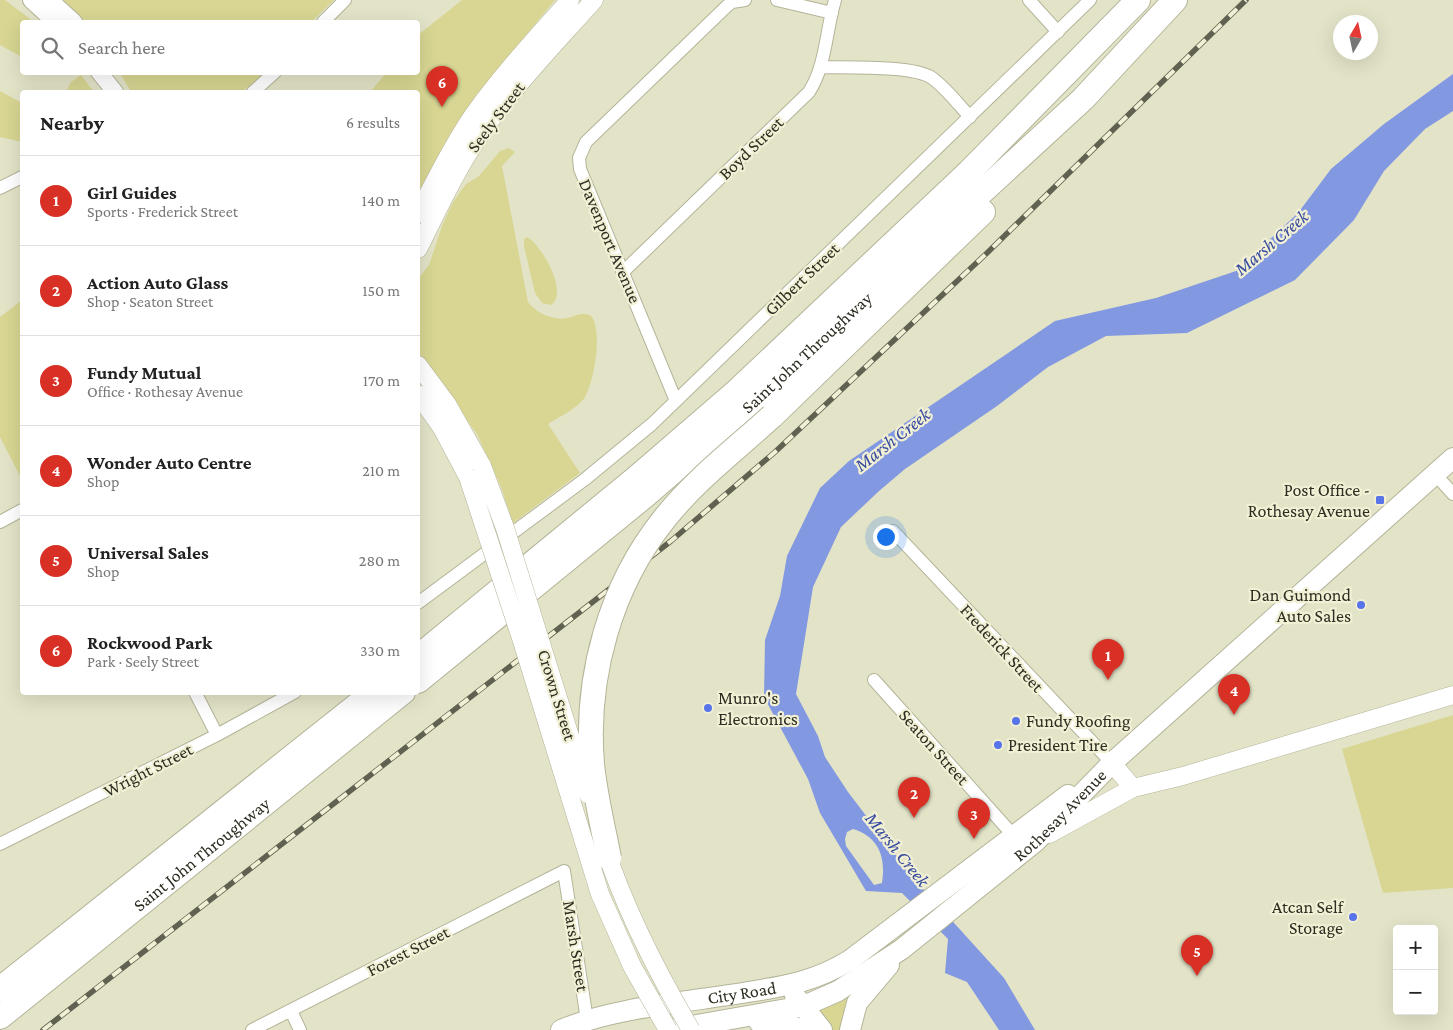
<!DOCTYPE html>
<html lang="en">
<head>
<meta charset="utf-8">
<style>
	body { margin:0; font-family:"Crimson Pro",serif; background:#f2f2f2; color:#222 }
	.controls { position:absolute; right:15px; bottom:15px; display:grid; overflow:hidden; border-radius:5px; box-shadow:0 5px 20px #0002 }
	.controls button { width:45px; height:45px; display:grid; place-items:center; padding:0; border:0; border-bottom:1px solid #e0e0e0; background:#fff; color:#222; font:25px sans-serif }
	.compass { position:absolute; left:1333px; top:15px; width:45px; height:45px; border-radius:50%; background:#fff; box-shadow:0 5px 20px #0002; rotate:9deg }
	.you { position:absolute; left:885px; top:536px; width:18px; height:18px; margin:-12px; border:4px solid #fff; border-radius:50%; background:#1a73e8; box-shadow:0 0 0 8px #1a73e833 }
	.badge { display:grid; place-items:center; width:32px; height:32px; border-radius:50%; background:#d93025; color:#fff; font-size:16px; font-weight:700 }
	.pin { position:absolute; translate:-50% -41px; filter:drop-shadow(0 1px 2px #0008) }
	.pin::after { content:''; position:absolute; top:26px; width:18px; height:15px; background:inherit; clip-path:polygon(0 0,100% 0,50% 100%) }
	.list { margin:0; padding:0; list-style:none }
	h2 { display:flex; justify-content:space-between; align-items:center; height:65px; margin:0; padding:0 20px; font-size:21px }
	h2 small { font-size:16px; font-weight:400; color:#767676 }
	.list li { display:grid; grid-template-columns:32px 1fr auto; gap:15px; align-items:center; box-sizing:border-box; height:90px; padding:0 20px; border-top:1px solid #e0e0e0 }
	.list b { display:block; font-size:19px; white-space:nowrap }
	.list p { margin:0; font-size:16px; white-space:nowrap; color:#767676 }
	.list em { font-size:16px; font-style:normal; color:#767676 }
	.icon { flex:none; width:28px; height:28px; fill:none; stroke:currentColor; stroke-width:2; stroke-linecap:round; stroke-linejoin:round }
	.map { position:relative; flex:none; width:1453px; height:1030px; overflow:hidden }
	.search { position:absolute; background:#fff; box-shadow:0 5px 20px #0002; left:20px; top:20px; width:400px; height:55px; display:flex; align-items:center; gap:12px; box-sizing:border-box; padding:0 18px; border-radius:5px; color:#767676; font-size:19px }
	.panel { position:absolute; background:#fff; box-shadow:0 5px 20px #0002; left:20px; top:90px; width:400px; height:605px; border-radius:5px }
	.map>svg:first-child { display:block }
</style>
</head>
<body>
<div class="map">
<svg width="1453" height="1030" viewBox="0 0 1453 1030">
	<rect width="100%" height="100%" fill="#e3e3c8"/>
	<path fill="#d8d692" d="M0,0h5l29,22h-12v35l-22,-12z
		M57,0h277l-23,22h-231z
		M462,0h93l-79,95 -26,39 -32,59v-101h-48l16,-19 32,-1v-37z
		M120,73h144l-22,19h-111z
		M81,75l13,17h-28l5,-10z
		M0,91l22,12v39l-22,-5z
		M509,148l6,4 -13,14 26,136c8,11 25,19 39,16 9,-2 13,-6 23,-3 14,12 4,71 -7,85 -9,10 -24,17 -35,24l32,49 -67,50 -12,-36 -24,-53 -59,-82v-73l11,-14 13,-39 11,-24 13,-18 13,-8 21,-25z
		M527,237c15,8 42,56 24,68l-9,-2 -7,-10 -11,-47v-7z
		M22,300v180l-22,-43v-120z
		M1453,715v173l-70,5 -41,-144z
		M849,998l-6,32h-13l-11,-19z"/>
	<path fill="#8298e0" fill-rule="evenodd" d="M1453,74v37l-28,18 -41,42 -30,49 -59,60 -108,53 -81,3 -58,31 -51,39 -92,63 -26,22 -38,36 -28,60 -17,107 22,42 7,21 23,35 67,88 89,98 31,52h-36l-32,-48 -22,-9 3,-34 -46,-46 -36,-2 -46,-78 -12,-34 -44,-82 1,-57 15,-44 7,-40 33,-68 29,-27 206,-140 101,-23 80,-27 62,-58 33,-44 53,-45zM853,829c26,8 33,28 29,54l-8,2 -28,-39 -1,-7 2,-7z"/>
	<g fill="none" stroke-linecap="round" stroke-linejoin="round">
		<defs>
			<path id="minor" d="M777,0l55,13
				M1029,0l29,32
				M323,22l22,-22
				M820,67c25,1 93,-2 112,11 14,10 26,26 38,39
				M253,92l22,-20
				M0,188l22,-11
				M624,271l185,-179c17,-26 17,-62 26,-92
				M676,401l-96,-232 -1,-11 7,-16 141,-136 5,-4 13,-2
				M1435,474l18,20
				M0,522l22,-12
				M893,531l219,232
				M418,603l166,-123 68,-56 438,-424
				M874,680l139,155
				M195,692l22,43
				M0,844l217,-109 78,-43
				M291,1011l9,19
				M252,1030l312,-159 23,149"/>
			<path id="tertiary" d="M31,0l24,22
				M50,0l24,22
				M99,72l16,20"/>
			<path id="secondary" d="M418,214c17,-33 33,-66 54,-97 29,-41 64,-79 98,-117
				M418,249c18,-35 34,-72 56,-105 34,-52 79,-98 120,-144
				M418,365l29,39 35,62
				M418,394l24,34 26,49
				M1112,763l21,25
				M1049,834l84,-46 50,-12 270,-81"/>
			<g id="primary">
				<path d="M795,996l27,34"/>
				<path d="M759,1022l25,1 18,7"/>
				<path id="s1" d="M561,1030c53,-23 129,-28 187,-38 39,-6 68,-11 102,-32l218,-165"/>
				<path id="s2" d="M669,1030l135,-24 34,-15 64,-42 133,-107 77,-79 341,-305"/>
				<path d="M850,1030l7,-27 32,-38"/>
			</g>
			<g id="motorway">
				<path d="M772,416l211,-204"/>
				<path d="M418,657l217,-178 102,-88 232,-219 169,-172"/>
				<path id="s3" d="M418,681l229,-187 105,-91 331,-304 92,-99"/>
				<path d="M0,989l374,-297"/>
				<path id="s4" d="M0,1017l403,-325"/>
			</g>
		</defs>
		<use href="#minor" stroke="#b4b499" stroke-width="14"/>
		<use href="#tertiary" stroke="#b4b499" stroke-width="18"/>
		<use href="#secondary" stroke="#b4b499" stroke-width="19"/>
		<use href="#primary" stroke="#b4b499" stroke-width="22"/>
		<use href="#motorway" stroke="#b4b499" stroke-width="26"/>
		<use href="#minor" stroke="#fff" stroke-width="12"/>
		<use href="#tertiary" stroke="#fff" stroke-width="16"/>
		<use href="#secondary" stroke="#fff" stroke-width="18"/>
		<use href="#primary" stroke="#fff" stroke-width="20"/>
		<use href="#motorway" stroke="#fff" stroke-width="24"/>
		<defs>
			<path id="rail" d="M43,1030l628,-489 104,-89 212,-199 259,-253"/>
		</defs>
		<use href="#rail" stroke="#616151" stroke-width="5.5"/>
		<use href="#rail" stroke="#f1f0d5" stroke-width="4" stroke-dasharray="11" stroke-linecap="butt"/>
		<defs>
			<path id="secondary-bridge" d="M482,466l23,62 83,266
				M468,477l54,164 78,253 32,72 36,64
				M605,848c21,64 52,124 86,182"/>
			<path id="motorway-bridge" d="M609,858c-6,-31 -14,-63 -17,-94 -7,-87 18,-178 73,-246 30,-38 71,-69 107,-102"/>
		</defs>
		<use href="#secondary-bridge" stroke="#b4b499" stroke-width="19" stroke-linecap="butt"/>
		<use href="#motorway-bridge" stroke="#b4b499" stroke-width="26" stroke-linecap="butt"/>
		<use href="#secondary-bridge" stroke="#fff" stroke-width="18"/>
		<use href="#motorway-bridge" stroke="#fff" stroke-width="24"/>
	</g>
	<g fill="#5874ea" stroke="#f1f0d5" stroke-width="2">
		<rect x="1375" y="495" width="10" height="10" rx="2.5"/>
		<circle cx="1361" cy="605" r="5"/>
		<circle cx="708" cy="708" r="5"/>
		<circle cx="1016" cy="721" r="5"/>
		<circle cx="998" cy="745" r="5"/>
		<circle cx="1353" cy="917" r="5"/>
	</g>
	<g text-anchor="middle" stroke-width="4.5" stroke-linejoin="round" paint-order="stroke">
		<g font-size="18" fill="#2d2d22" stroke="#f1f0d5">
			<text transform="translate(496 117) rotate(-53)" y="6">Seely Street</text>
			<text transform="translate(751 148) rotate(-44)" y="6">Boyd Street</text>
			<text transform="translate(610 241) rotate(67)" y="6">Davenport Avenue</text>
			<text transform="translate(802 279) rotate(-44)" y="6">Gilbert Street</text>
			<text dy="6" stroke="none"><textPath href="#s3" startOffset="509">Saint John Throughway</textPath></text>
			<text transform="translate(1002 648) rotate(47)" y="6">Frederick Street</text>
			<text transform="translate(557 695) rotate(73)" y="6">Crown Street</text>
			<text transform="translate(934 747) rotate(48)" y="6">Seaton Street</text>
			<text transform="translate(148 770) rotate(-27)" y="6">Wright Street</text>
			<text dy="6" stroke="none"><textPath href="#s2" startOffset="458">Rothesay Avenue</textPath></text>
			<text dy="6" stroke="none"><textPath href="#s4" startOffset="259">Saint John Throughway</textPath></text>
			<text transform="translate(576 946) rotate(81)" y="6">Marsh Street</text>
			<text transform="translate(408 951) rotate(-27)" y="6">Forest Street</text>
			<text dy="6" stroke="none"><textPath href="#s1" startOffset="185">City Road</textPath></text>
		</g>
		<g font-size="18" fill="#2d2d22" stroke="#f1f0d5" text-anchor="end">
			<text x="1370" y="496">Post Office -<tspan x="1370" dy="21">Rothesay Avenue</tspan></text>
			<text x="1351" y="601">Dan Guimond<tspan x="1351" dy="21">Auto Sales</tspan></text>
			<text x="718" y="704" text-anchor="start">Munro's<tspan x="718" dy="21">Electronics</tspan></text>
			<text x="1026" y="727" text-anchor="start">Fundy Roofing</text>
			<text x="1008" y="751" text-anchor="start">President Tire</text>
			<text x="1343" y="913">Atcan Self<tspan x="1343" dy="21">Storage</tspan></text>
		</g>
		<g font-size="19" font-style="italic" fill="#364a9f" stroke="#f1f0d5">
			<text transform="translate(1271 242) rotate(-40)" y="7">Marsh Creek</text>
			<text transform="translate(892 439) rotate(-38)" y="7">Marsh Creek</text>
			<text transform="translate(898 849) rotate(51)" y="7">Marsh Creek</text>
		</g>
	</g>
</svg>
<div class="controls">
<button>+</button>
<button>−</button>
</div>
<svg class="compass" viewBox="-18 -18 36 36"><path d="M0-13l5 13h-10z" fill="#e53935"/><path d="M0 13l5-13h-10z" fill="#767676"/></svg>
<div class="you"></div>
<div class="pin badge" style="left:1108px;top:680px">1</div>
<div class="pin badge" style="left:914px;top:818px">2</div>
<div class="pin badge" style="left:974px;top:839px">3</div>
<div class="pin badge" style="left:1234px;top:715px">4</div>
<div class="pin badge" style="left:1197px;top:976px">5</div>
<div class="pin badge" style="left:442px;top:107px">6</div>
<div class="search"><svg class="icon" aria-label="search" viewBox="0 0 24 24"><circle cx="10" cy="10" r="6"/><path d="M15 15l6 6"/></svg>Search here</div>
<section class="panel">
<h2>Nearby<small>6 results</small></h2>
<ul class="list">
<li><span class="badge">1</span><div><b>Girl Guides</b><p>Sports · Frederick Street</p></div><em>140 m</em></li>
<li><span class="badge">2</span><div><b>Action Auto Glass</b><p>Shop · Seaton Street</p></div><em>150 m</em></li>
<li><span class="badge">3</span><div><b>Fundy Mutual</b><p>Office · Rothesay Avenue</p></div><em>170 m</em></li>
<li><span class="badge">4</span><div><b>Wonder Auto Centre</b><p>Shop</p></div><em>210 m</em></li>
<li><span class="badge">5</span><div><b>Universal Sales</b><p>Shop</p></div><em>280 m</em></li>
<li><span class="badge">6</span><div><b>Rockwood Park</b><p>Park · Seely Street</p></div><em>330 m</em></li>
</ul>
</section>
</div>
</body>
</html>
